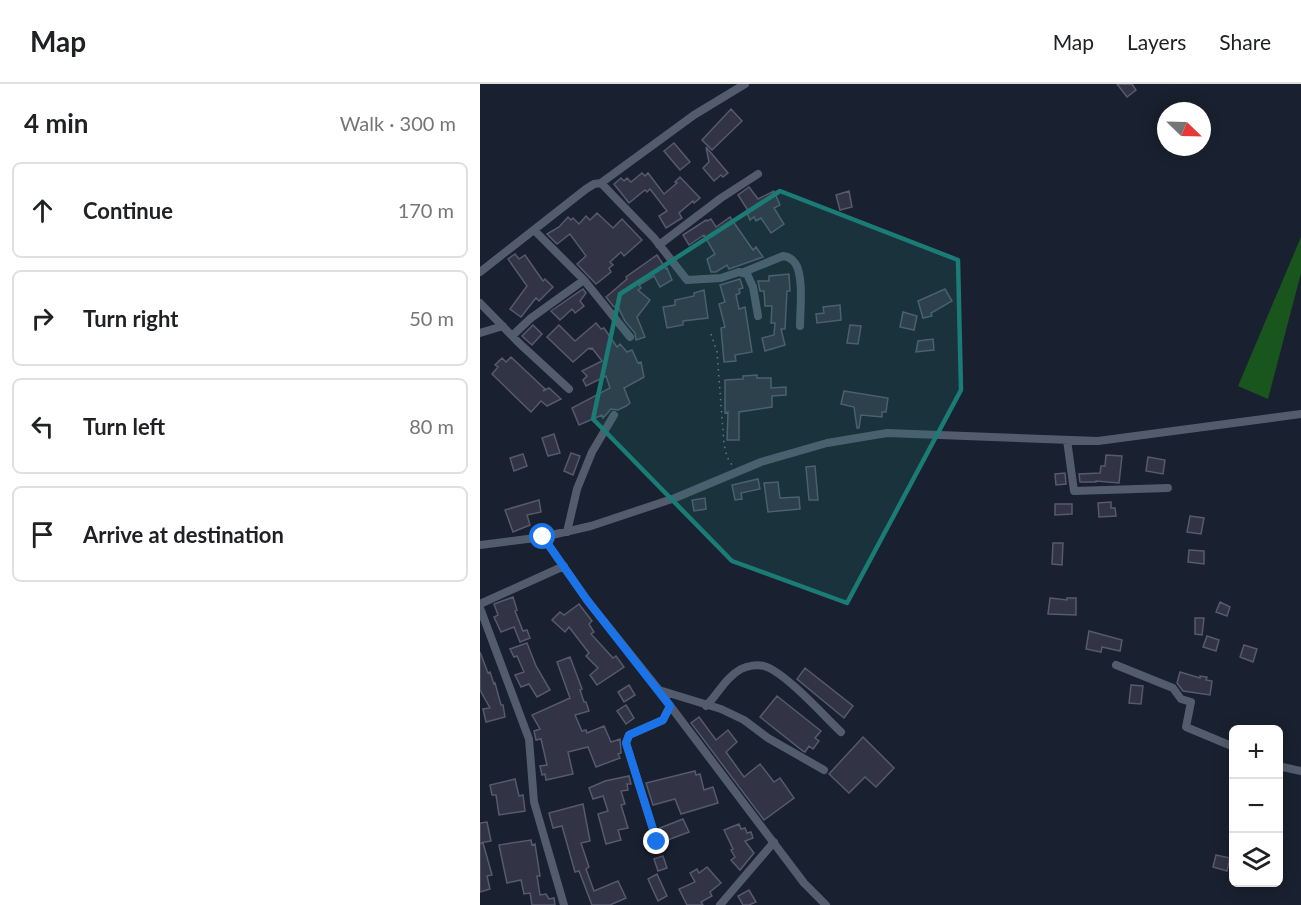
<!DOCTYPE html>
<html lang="en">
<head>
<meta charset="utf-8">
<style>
	body { margin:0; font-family:Lato,sans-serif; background:#f6f6f6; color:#202124 }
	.controls { position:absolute; right:18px; bottom:18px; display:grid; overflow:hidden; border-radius:9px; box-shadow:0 3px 15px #0003 }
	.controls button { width:54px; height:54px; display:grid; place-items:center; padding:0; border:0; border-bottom:2px solid #e0e0e0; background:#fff; color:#202124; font:30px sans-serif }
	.compass { position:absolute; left:677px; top:18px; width:54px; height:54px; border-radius:50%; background:#fff; box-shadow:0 3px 15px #0003; rotate:113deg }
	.stop { position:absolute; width:18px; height:18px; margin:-14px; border:4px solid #1a73e8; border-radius:50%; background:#fff }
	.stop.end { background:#1a73e8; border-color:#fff; box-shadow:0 2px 6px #0008 }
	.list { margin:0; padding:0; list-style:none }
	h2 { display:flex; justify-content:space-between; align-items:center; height:78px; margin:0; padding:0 24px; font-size:26px }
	h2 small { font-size:20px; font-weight:400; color:#757577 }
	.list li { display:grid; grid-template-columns:39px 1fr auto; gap:18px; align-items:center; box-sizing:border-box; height:96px; margin:0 12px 12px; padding:0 12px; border:2px solid #e0e0e0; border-radius:9px }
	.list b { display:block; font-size:22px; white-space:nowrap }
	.list em { font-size:20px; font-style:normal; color:#757577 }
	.icon { flex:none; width:33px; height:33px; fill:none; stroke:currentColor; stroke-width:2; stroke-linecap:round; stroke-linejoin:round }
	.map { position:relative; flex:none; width:821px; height:821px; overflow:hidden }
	header { display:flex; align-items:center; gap:36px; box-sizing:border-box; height:84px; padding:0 30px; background:#fff; border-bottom:2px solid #e0e0e0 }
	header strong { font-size:28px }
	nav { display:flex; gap:33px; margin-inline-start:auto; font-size:21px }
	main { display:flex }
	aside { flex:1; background:#fff }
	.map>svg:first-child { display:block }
</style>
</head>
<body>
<header>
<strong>Map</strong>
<nav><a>Map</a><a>Layers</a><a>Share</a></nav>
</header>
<main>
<aside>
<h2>4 min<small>Walk · 300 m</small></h2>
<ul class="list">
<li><svg class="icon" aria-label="ahead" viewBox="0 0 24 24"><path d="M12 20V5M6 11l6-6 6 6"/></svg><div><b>Continue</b></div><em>170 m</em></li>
<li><svg class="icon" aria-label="right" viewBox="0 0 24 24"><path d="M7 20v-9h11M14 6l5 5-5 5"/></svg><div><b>Turn right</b></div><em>50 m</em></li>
<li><svg class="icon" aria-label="left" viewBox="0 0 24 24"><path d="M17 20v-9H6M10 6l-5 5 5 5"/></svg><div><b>Turn left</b></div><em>80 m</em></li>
<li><svg class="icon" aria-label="arrive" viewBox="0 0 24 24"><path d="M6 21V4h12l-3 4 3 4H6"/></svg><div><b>Arrive at destination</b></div></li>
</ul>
</aside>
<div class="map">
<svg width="821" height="821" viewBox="0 0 821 821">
	<rect width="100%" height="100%" fill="#19202f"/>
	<path fill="#18561e" d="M821,153v36l-33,126 -30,-13z"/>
	<path fill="#323344" stroke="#57596c" stroke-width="1.5" d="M637,0h15l4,6 -9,7z
		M251,25l11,12 -30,29 -10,-10z
		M194,59l16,19 -10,8 -16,-19z
		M226,63l22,26 -5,4 -2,-2 -7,6 -11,-13 6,-6z
		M162,89l3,3 3,-3 16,21 13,-11 -2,-1 5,-5 20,21 -6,5 -1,-2 -14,12 3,5 -16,10 -7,-12 8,-5 -17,-22 -3,3 -2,-2 -16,13 -15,-19 7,-6 3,3 3,-3 4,4z
		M269,103l9,12 16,-8 6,14 -6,3 10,16 -13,9 -10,-15 -5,3 -2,-4 -4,3 -3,-7 2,-1 -11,-17z
		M369,107l3,16 -12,3 -4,-15z
		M117,129l16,15 9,-9 20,21 -18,16 -3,-4 -11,10 3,3 -4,3 2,4 -15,12 -19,-20 9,-8 -16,-22 -13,10 -10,-10 12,-7 9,-10 3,3 2,-2 6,6 7,-8 4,4z
		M250,133l23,33 3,-3 7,10 -34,12 -2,-4 -11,7h-5l-4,-13 8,-5 -11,-19 -15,10 -6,-10 23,-15 1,1 4,-2 5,8z
		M35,170l4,5 6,-4 18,26 2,-2 8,8 -14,14 -3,-3 -15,19 -11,-8 17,-23 -19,-27z
		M177,171l9,14 1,-1 5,12 -12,7 -6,-11 -15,9 2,3 -3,2 12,10 -13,17 8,20 -9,3 -1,-7 -10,-12 -8,-16 -3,2 -8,-10 21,-18 -1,-2z
		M309,190l1,17h-3l-2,38h-4l4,16 -20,6 -3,-13 12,-3 1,-12h-4l1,-17h-7l-1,-15h-4l-2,-10h11v-5z
		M260,195l3,9 -4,1 1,4 -4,2 3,14 6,-2 7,45 -17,3 1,6 -12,1 -3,-34 4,-1 -6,-23 6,-2 -5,-17z
		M103,205l3,4 -6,8 4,5 -9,7 -3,-4 -12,11 -9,-9z
		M465,205l7,12 -21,12 1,3 -9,2 -5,-17z
		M224,206l4,28 -25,3v4l-16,3 -4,-21 12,-2v-5l19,-4v-3z
		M360,221l1,15 -24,3 -1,-9 8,-1 -1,-6z
		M423,228l14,4 -3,14 -14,-3z
		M116,239l5,6 3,-1 13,19 3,-3 7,8 5,-2 6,13 3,-1 3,15 -20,11 6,15 -4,3 -8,4 -7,-1 -8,9 -1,-3 -23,10 -7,-17 38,-20 -4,-12 -20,10 -3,-6 4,-4 -5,-5 20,-10 -10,-13 -2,1 -1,-1 -16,14 -26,-25 12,-12 16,16z
		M53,241l9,9 -10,11 -10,-9z
		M370,241l11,1 -3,18 -11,-1z
		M453,255l1,11 -18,2 2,-11z
		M31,273l34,32 -2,2 6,-3 12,11 -14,7 -6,-5 -10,11 -39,-38 6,-7 -3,-2 7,-7 4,4z
		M277,291v3h14v10l15,-1v8l-14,1v11l-33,5v28h-12l1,-28 -3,1v-33l18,-1v-3z
		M364,307l44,7 -2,14h-4v5l-21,-2 -2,13h-2l-3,-21 -13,-3z
		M74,350l6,19 -12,3 -6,-18z
		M91,369l9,3 -7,19 -9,-4z
		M43,370l4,12 -13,5 -4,-13z
		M626,371l16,1 -3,27 -23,-2v1h-16l-1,-8 21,-1 1,-7h4z
		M668,373l17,3 -2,14 -17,-3z
		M335,382l3,34h-9l-3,-33z
		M585,389l1,11 -10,1 -1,-11z
		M278,395l2,10 -19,4 1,6 -7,1 -3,-15z
		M298,398l2,16 19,-1 1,12 -32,3 -4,-29z
		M225,414l1,11 -12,2 -2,-11z
		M59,416l2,12 -14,3 3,10 -17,7 -8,-22z
		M631,418v6h4l1,8 -17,1 -1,-14z
		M575,420h17v10l-17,1z
		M710,432l14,2 -3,16 -14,-2z
		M573,459h10l-1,22 -10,-1z
		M709,466l15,1v13l-16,-2z
		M33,513l4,13 -2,1 8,20 4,-1 3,8 -10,4 -6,-15 -13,5 -7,-15 4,-2 -4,-11z
		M570,514l17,2v-2h9v17l-28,-1z
		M740,518l10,5 -3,9 -11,-4z
		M99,520l13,17 -3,3 5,8 -3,2 22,24 3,-2 8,11 -27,18 -7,-10 8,-7 -12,-12 3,-3 -20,-26 -4,5 -13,-12 8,-8 4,3z
		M715,534h9l-2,17 -7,-1z
		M609,547l33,9 -2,11 -18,-4 -1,5 -15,-3z
		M727,552l12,4 -3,11 -13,-4z
		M47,559l9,23 14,24 -13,7 -8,-13 -8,3 -6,-12 9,-3 -7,-16 -3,1 -4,-8z
		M764,561l13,4 -4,13 -13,-5z
		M0,568l8,21 2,-1 4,12 1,-1 6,22h2l2,12 -19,5 -3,-13 7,-1 -10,-18z
		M90,573l12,32 -2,1 4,12h2l3,9 -14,4 7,16 4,-1 1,3 17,-7 7,16 9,-3 1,14 -3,1 2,4 -24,9 -8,-20 -20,5 5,22 -27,6 -1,-6 -3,1 -2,-9 7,-1 -6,-26 -5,1 -2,-9 6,-2 -8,-14 38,-17 -13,-36z
		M325,584l48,38 -9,12 -47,-39z
		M700,588l20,6v-2l7,1 -1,3 6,1 -2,14 -27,-4 -6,-8z
		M149,601l6,10 -11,7 -6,-10z
		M651,601l12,1 -2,18 -12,-1z
		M297,612l44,35 -6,7 4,3 -6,8 -4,-3 -4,6 -2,-1 -43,-34z
		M146,621l8,13 -8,6 -9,-13z
		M219,633l17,23 12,-10 9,12 -11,10 18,25 16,-13 14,18 6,-4 14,20 -30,22 -73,-97z
		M383,653l31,31 -18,19 -11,-10 -16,16 -20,-19z
		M215,687l1,4 4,-1 4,16 9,-3 5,16 -37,11 -6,-15 -22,6 -7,-22z
		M149,692l2,8h-4l1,6 -7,1 4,13 -4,1 7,23 -10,2 3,10 -15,4 -8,-30 10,-3 -5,-15 -10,3 -4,-11 16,-7z
		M35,695l4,17 4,-1 2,16 -26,4 -3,-20h-4l-2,-10z
		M103,720l7,37 -9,2 8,24 -3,2 8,22 24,-10 8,17 -16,7h-18l-13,-34 -4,1 -13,-46 -9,2 -4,-15z
		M203,735l6,13 -24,9 -5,-13z
		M7,738l4,19 -11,2v-20z
		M259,740l2,5 4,-1 2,5 4,-1 2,6 -8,3 9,12 -14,17 -9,-10 4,-3 -4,-7 2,-1 -9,-19z
		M51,756l1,5 3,-1 2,13 3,19h-3l3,19 6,-1 3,5 5,-1 1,7h-23l-2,-12 -6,1 -3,-14 -14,3 -8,-38z
		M3,759l9,32 -5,1 3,13 -10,3v-48z
		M736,771l14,3 -3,13 -14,-4z
		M183,772l4,12 -9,3 -4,-12z
		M227,783l14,16 -11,9 2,4 -11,6 2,3h-16l-8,-16 16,-7 -5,-9 7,-4 2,4z
		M177,790l10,22 -9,5 -10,-22z
		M269,806l7,12 -7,3h-6l-5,-9z"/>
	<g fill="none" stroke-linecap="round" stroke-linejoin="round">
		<path stroke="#737986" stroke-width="1.5" stroke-dasharray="1.5 4.5" stroke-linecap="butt" d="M231,250l6,18 7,92 3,13 5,8"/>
		<path stroke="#535c6d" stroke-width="8" d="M121,99l93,-68 51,-31
			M54,146l50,50 46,57
			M179,161l62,-47 37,-24
			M0,188l106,-83 8,-5 7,-1 53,55 33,42 34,-2 18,-6 8,2 6,13 5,29
			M264,188l39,-16c5,1 9,2 12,7 9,12 5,48 5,63
			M0,219l39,40 50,46
			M0,249l23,-7
			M32,252l19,-18 53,-38
			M587,356l7,51 94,-3
			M87,448l10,-43 15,-37 22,-37
			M63,453l44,63 72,90 62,19 23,11 24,18 56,32
			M0,461l63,-8 48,-11 84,-28 86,-36 66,-19 60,-10 211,8 203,-27
			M0,520l84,-38
			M0,524l49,131 5,63 30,103
			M636,581l57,23 8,11 10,3 -5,25 48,20
			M179,607l145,192 22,22
			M226,622c12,-12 20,-29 35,-37 6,-3 16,-5 23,-3 21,6 60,50 77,66
			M798,682l23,5
			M177,758l-31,-99 3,-8 34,-15 7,-14
			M240,821l54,-63"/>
	</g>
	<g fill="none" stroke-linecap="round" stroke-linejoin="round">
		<path stroke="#1a73e8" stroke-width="8" d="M63,453l44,63 83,106 -7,14 -34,15 -3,8 31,99"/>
	</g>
	<path fill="#1a7c75" fill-opacity="0.2" stroke="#1a7c75" stroke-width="4.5" stroke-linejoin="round" d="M300,107l178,69 3,130 -114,213 -115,-42 -139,-142 27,-125z"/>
</svg>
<div class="controls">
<button>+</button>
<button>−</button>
<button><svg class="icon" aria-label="layers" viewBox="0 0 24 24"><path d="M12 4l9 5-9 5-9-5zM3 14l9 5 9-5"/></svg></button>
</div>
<svg class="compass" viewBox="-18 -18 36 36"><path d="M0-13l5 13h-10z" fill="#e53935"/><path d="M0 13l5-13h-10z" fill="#757577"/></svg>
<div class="stop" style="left:63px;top:453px"></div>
<div class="stop end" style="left:177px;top:758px"></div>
</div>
</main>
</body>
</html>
